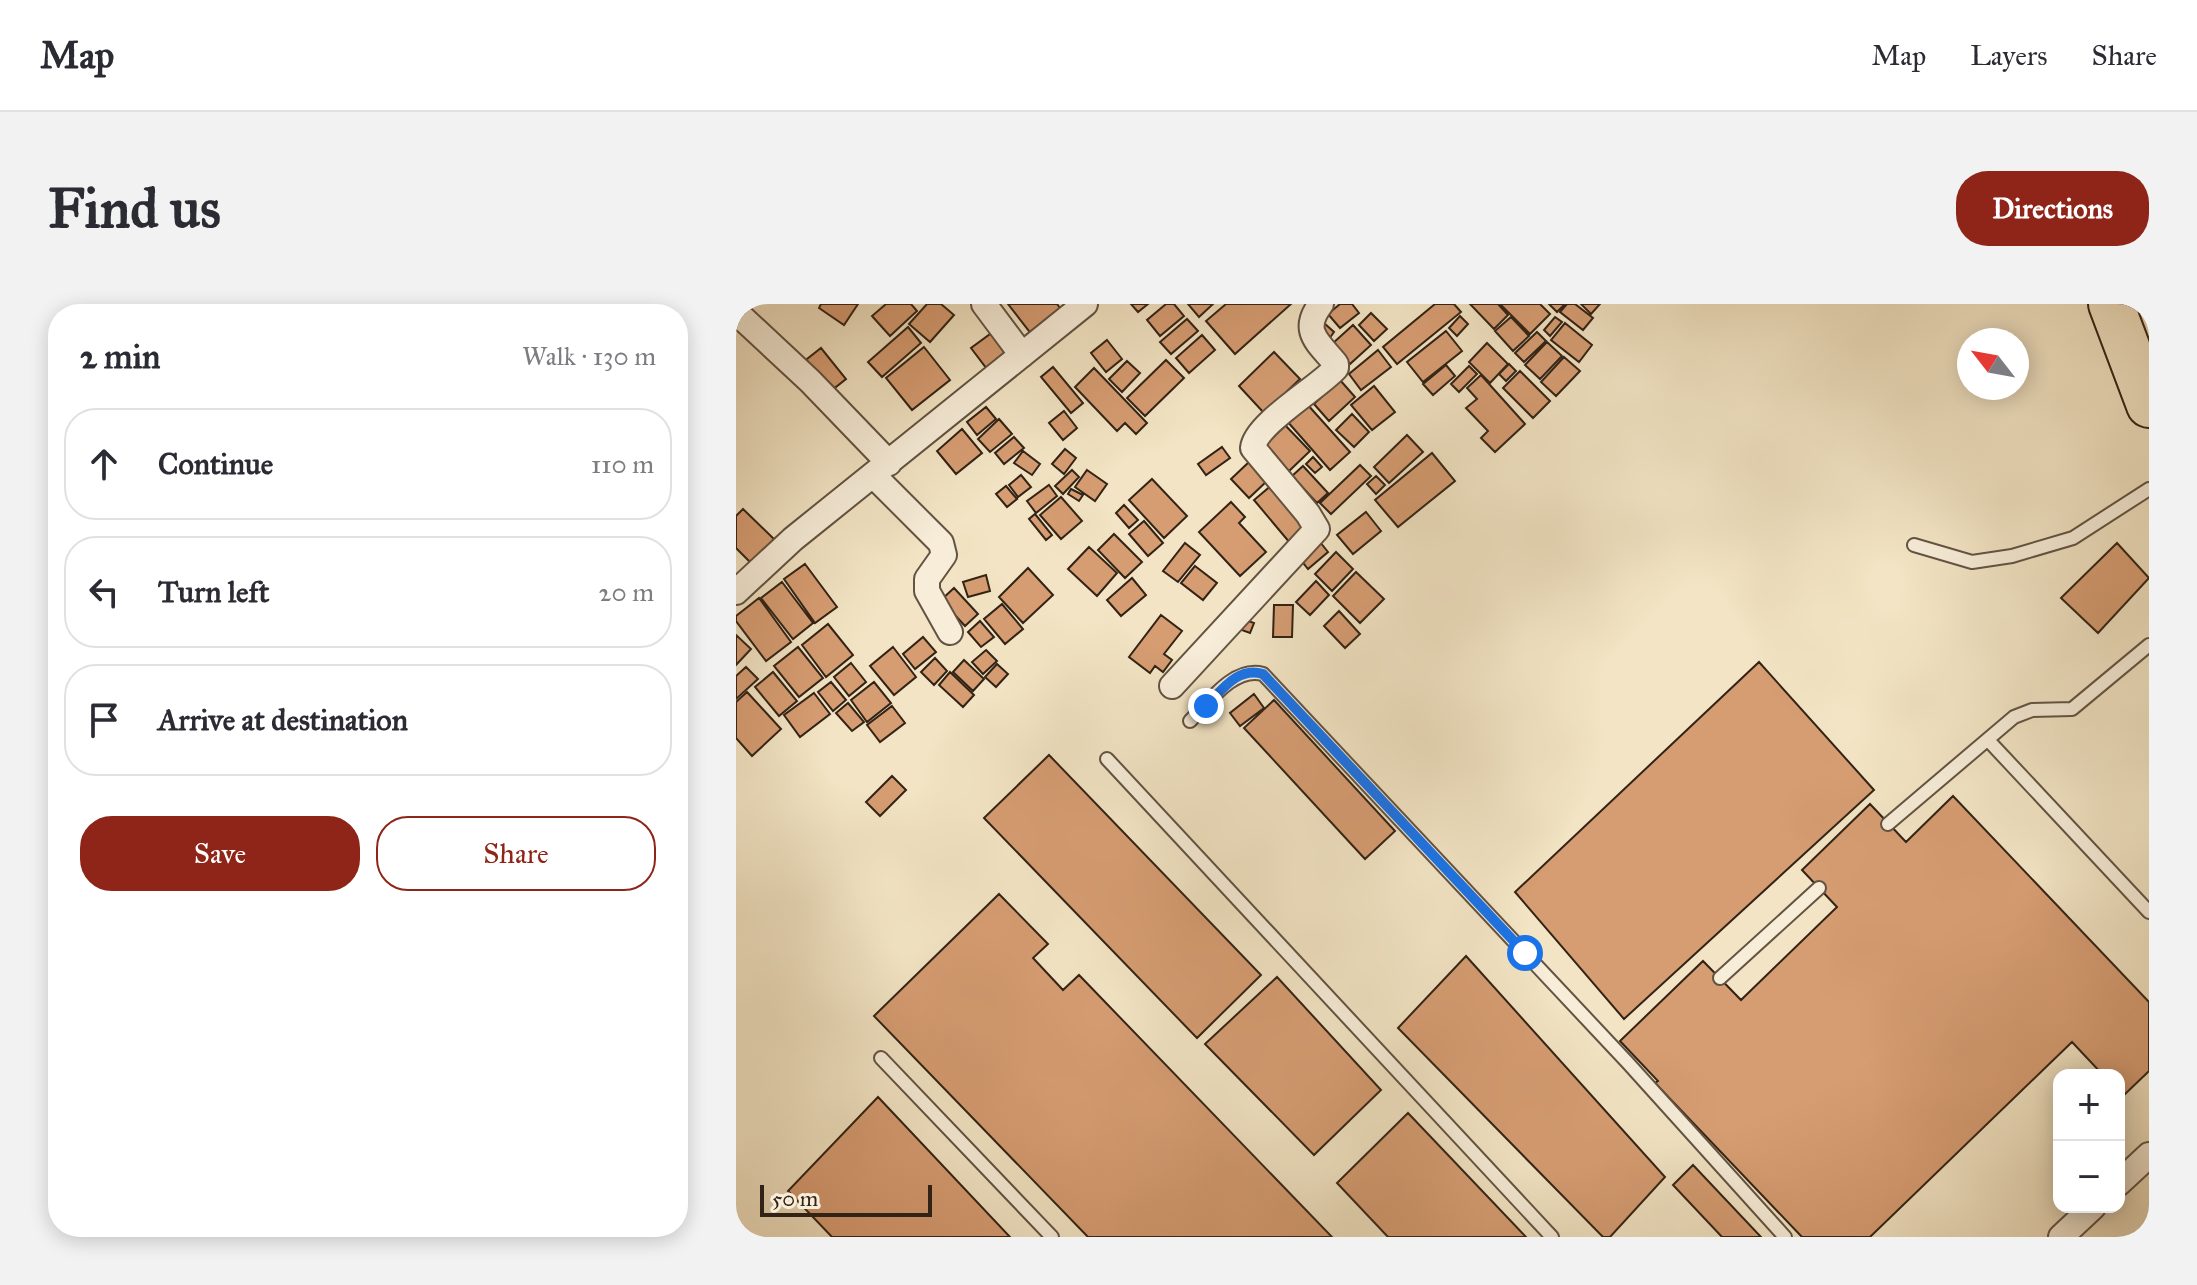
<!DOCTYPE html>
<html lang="en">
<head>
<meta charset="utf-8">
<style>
	body { margin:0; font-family:"IM FELL Great Primer",serif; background:#f2f2f3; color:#2b2b33 }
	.controls { position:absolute; right:24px; bottom:24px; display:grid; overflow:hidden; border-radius:16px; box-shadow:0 4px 20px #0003 }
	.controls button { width:72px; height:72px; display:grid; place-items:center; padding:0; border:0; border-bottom:2px solid #e1e1e2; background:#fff; color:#2b2b33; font:40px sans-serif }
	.compass { position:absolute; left:1221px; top:24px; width:72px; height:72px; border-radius:50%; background:#fff; box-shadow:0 4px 20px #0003; rotate:301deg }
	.scale { position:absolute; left:24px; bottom:20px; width:172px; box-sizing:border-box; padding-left:8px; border:4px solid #322316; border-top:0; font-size:22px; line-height:28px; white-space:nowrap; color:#322316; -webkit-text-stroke:6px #f7edd9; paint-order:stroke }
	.stop { position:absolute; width:24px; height:24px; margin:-18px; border:6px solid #1a73e8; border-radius:50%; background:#fff }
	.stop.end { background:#1a73e8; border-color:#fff; box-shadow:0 2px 8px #0008 }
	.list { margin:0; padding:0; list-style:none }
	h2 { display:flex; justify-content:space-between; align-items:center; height:104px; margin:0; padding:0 32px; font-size:34px }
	h2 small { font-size:26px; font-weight:400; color:#7c7c81 }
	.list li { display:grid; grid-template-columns:52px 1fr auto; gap:24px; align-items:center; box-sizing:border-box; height:112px; margin:0 16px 16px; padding:0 16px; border:2px solid #e1e1e2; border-radius:32px }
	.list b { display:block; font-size:30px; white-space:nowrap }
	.list em { font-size:26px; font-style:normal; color:#7c7c81 }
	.actions { display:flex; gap:16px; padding:24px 32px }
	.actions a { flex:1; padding:18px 0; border:2px solid #8f2418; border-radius:32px; text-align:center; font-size:28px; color:#8f2418 }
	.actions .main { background:#8f2418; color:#fff }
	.icon { flex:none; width:44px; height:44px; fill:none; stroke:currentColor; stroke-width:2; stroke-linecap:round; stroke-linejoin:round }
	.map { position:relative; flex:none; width:1413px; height:933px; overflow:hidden; border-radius:32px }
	header { display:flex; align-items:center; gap:48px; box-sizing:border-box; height:112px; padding:0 40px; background:#fff; border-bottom:2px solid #e1e1e2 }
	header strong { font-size:38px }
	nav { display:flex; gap:44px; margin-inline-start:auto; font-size:28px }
	.intro { display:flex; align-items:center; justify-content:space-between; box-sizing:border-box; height:192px; padding:0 48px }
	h1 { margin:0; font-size:56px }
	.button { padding:20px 36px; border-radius:32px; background:#8f2418; color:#fff; font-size:28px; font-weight:700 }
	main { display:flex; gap:48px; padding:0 48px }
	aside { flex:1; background:#fff; border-radius:32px; box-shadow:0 4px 20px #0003 }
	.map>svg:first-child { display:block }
</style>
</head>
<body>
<header>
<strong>Map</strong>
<nav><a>Map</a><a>Layers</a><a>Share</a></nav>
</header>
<div class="intro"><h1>Find us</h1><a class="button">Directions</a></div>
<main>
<aside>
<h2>2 min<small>Walk · 130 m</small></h2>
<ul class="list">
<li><svg class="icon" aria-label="ahead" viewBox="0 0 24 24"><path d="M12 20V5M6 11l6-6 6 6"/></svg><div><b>Continue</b></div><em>110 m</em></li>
<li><svg class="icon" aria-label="left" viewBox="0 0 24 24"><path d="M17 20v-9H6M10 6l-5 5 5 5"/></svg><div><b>Turn left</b></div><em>20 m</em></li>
<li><svg class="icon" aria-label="arrive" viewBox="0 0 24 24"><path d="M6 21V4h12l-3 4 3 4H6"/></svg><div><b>Arrive at destination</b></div></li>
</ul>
<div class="actions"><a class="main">Save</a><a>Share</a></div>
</aside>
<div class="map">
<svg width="1413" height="933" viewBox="0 0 1413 933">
	<rect width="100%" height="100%" fill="#f2e4c4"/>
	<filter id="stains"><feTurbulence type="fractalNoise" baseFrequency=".0025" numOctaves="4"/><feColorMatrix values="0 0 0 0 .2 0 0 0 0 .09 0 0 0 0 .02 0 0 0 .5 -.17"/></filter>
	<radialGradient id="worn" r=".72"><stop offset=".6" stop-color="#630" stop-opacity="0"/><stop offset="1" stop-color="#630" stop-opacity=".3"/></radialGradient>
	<path fill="#d69c72" stroke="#322316" stroke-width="2" d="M85,0h37l-14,21 -25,-17z
		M150,0h25l6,7 -27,25 -18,-20z
		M191,0h14l13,11 -24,27 -21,-18z
		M272,0h49l9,12 -30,24z
		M395,0h17l-10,8z
		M430,0h8l10,12 -24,20 -13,-16z
		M452,0h25l-14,13z
		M490,0h65l-56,50 -29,-33z
		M604,0h12l7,9 -19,15 -12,-14z
		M699,0h19l7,8 -64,52 -14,-17z
		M734,0h28l10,11 -14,14z
		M764,0h40l10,10 -20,20z
		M813,0h16l-8,8z
		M831,0h8l18,14 -10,12 -23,-18z
		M845,0h19l-9,10z
		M635,9l16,16 -13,12 -15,-16z
		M724,12l8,8 -11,12 -8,-8z
		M775,13l18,19 -16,15 -18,-20z
		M819,13l7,5 -12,14 -6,-6z
		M451,15l11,12 -27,23 -11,-12z
		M588,19l10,9 -5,7 -11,-10z
		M829,19l27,22 -13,17 -28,-22z
		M617,21l18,20 -21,19 -18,-20z
		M172,23l13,16 -39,34 -14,-15z
		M261,25l18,25 -25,19 -19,-25z
		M710,27l16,20 -39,31 -16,-20z
		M801,28l9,9 -22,21 -9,-9z
		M466,31l13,15 -26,23 -13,-15z
		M371,36l15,19 -16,13 -15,-19z
		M811,38l15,14 -22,23 -15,-14z
		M751,39l21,21 -18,19 -21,-21z
		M188,43l26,33 -38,30 -26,-32z
		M85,44l25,31 -19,15 -25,-31z
		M642,46l13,17 -30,23 -12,-16z
		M538,48l26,27 -36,34 -25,-27z
		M828,53l16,14 -24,25 -15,-14z
		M430,56l18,18 -39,38 -18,-18z
		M391,57l13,12 -18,19 -13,-13z
		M773,60l7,7 -10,10 -7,-7z
		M710,61l9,11 -22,19 -10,-11z
		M733,62l8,8 -18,18 -8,-8z
		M317,63l30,36 -12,10 -30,-36z
		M358,64l53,55 -11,11 -11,-11 -8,8 -42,-44z
		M784,67l30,30 -17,17 -30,-30z
		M745,71l44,49 -30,28 -14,-14 7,-7 -22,-23 11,-9 -10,-11z
		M604,76l15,17 -26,24 -15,-17z
		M638,82l21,26 -23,18 -21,-25z
		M571,100l43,48 -20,18 -43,-49z
		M250,103l10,12 -19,16 -10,-13z
		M328,107l13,17 -14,12 -14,-17z
		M616,110l17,18 -15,15 -18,-17z
		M263,115l13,15 -22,18 -12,-13z
		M547,119l27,28 -22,21 -27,-29z
		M226,125l20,24 -26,21 -19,-23z
		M671,131l16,17 -34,31 -15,-16z
		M278,133l10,11 -20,16 -9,-11z
		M486,143l8,11 -24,17 -8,-11z
		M329,145l11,9 -12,16 -12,-10z
		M287,147l17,13 -8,11 -18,-12z
		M696,149l23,28 -57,46 -23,-27z
		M577,153l9,10 -7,6 -9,-9z
		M513,158l18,19 -18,17 -18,-19z
		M624,161l11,11 -40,38 -11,-11z
		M567,162l25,27 -11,10 -25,-27z
		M336,166l7,7 -16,17 -8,-8z
		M351,166l20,14 -12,17 -20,-14z
		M285,171l10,12 -13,10 -9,-12z
		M640,172l9,9 -9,9 -9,-10z
		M416,175l35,37 -23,22 -35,-38z
		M537,180l36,42 -19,17 -36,-43z
		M313,181l8,11 -21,17 -9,-12z
		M270,182l11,13 -10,8 -11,-13z
		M335,185l12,6 -4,6 -11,-7z
		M325,193l21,24 -21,18 -21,-24z
		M495,198l14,15 -6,6 27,29 -26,24 -41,-44z
		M388,201l14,15 -9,8 -13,-15z
		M7,205l33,32 -23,24 -17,-17v-32z
		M630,208l15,19 -28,23 -16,-19z
		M299,210l17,21 -6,5 -17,-21z
		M408,217l19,22 -15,13 -19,-22z
		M378,230l28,28 -17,16 -27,-28z
		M584,238l8,10 -20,17 -8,-10z
		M449,239l15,12 -22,27 -15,-11z
		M1381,239l32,35 -51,55 -37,-35z
		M353,243l28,26 -20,23 -29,-27z
		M600,248l17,17 -21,22 -17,-17z
		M69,260l32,43 -22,16 -31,-44z
		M459,262l22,17 -14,17 -22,-17z
		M292,264l25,27 -30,28 -24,-26z
		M620,268l28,27 -24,24 -27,-27z
		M250,271l4,16 -22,6 -5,-15z
		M396,274l14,17 -25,21 -14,-16z
		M580,277l13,14 -19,20 -14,-13z
		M46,278l31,41 -20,16 -32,-41z
		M218,284l24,26 -13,12 -24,-26z
		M23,294l32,44 -25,19 -30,-40v-5z
		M266,300l21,25 -18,15 -21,-25z
		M538,301h19l-1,32h-19z
		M603,307l21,23 -15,14 -21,-22z
		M425,311l21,16 -18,23 8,6 -9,12 -8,-6 -5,7 -21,-16z
		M507,315l11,4 -4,10 -11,-4z
		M244,317l14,16 -13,10 -13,-15z
		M92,320l25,31 -27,22 -24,-32z
		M0,331l15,14 -15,16z
		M187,333l13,15 -21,17 -12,-15z
		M62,343l25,31 -24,19 -25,-31z
		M157,343l23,30 -22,18 -24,-29z
		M250,346l11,11 -14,13 -11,-12z
		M199,354l12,13 -13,14 -13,-13z
		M228,356l20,19 -11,12 -20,-19z
		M1023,358l115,128 -250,229 -109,-127z
		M115,359l15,19 -17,14 -15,-19z
		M261,360l11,10 -12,13 -11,-10z
		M10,363l12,12 -22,20v-23z
		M37,368l24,29 -18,15 -24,-29z
		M214,368l24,23 -11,12 -24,-22z
		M95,378l15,18 -13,11 -15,-19z
		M138,378l17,21 -24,19 -16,-22z
		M11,388l34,37 -29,27 -16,-18v-36z
		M78,389l16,21 -30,23 -16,-22z
		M518,390l10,14 -24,18 -10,-13z
		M538,396l121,131 -30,28 -121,-131z
		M112,399l16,19 -12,9 -16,-18z
		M156,402l13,17 -25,19 -13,-17z
		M313,451l212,220 -64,63 -213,-220z
		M156,472l14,14 -26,26 -14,-14z
		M1217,492l196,206v69l-26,25 -4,-5v-16h-16l-31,-33 -202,195h-68l-147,-154 3,-2 -38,-40 83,-80 38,39 96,-93 -35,-37 68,-66 36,38z
		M263,590l49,50 -15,14 30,32 16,-15 253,262h-244l-214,-221z
		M730,652l199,221 -55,60h-7l-205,-209z
		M541,673l104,113 -67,65 -109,-111z
		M142,793l132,140h-178l-44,-46z
		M672,809l118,124h-138l-51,-54z
		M957,861l68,72h-39l-49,-52z
		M1413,919v14h-15z"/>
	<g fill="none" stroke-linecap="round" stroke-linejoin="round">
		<defs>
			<path id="lane" d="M1178,241l58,17 40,-6 61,-18 76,-49
				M454,417c19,-19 44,-55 73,-47l365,389 157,174
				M1252,436l161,172
				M371,455l445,478
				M1152,520l126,-107 18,-7 40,-1 77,-64
				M984,674l99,-90
				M145,754l171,179"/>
			<path id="street" d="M248,0l38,51
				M0,8l74,69 79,82
				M137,171l68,68 3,12 -17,24v12l23,41
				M0,288l57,-53 292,-235
				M436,382l145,-157 -9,-15 -55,-66c2,-24 65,-60 83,-80v-4c-18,-22 -36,-33 -15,-60
				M1383,879l30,-28
				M1325,933l32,-30"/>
			<path id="highway" d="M1375,0l38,101"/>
		</defs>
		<use href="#lane" stroke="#625342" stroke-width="16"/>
		<use href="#street" stroke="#625342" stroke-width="28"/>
		<use href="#highway" stroke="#322316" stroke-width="48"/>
		<use href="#lane" stroke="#f7edd9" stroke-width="12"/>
		<use href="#street" stroke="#f7edd9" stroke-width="24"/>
		<use href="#highway" stroke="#f2e4c4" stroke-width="44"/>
	</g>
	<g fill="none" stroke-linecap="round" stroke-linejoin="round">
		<path stroke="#1a73e8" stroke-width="10" d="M470,402c16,-16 32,-40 57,-32l262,279"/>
	</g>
	<rect width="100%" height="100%" filter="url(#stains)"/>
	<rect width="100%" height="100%" fill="url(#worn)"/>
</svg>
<div class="controls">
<button>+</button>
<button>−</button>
</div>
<svg class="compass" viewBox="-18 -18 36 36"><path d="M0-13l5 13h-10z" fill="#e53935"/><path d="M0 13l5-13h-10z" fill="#7c7c81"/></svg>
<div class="scale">50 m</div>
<div class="stop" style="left:789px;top:649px"></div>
<div class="stop end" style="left:470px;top:402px"></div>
</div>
</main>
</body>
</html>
